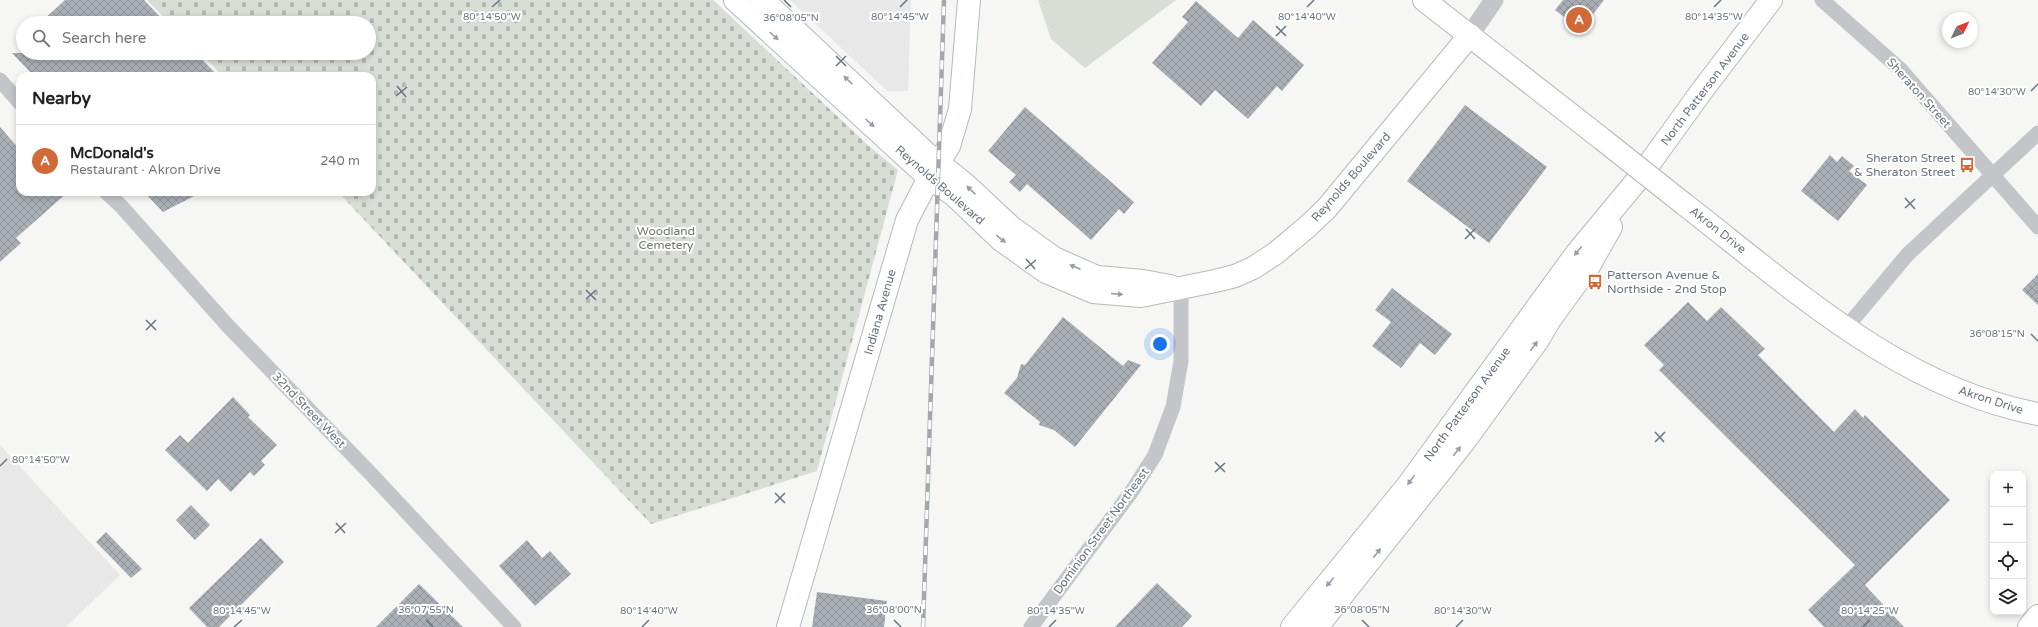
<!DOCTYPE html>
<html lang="en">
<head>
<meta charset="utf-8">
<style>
	body { margin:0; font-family:"Varela Round",sans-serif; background:#f2f2f2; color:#222 }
	.controls { position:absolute; right:12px; bottom:12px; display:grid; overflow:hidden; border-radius:8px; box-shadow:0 2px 6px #0003 }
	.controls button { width:36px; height:36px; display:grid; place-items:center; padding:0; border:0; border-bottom:1px solid #e0e0e0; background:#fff; color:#222; font:20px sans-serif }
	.compass { position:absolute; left:1942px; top:12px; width:36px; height:36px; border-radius:50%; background:#fff; box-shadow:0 2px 6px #0003; rotate:47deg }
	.you { position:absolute; left:1160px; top:344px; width:14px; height:14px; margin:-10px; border:3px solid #fff; border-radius:50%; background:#1a73e8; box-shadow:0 0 0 6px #1a73e833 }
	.badge { display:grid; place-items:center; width:26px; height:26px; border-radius:50%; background:#d26938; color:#fff; font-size:13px; font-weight:700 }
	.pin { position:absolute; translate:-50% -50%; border:2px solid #fff; box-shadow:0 1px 4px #0006 }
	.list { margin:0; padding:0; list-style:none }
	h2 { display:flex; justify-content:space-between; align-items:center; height:52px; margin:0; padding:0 16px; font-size:17px }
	h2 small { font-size:13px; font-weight:400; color:#767676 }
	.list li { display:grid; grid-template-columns:26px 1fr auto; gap:12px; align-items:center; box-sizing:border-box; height:72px; padding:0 16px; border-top:1px solid #e0e0e0 }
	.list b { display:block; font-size:15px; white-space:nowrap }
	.list p { margin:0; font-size:13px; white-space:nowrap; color:#767676 }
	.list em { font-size:13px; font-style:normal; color:#767676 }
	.icon { flex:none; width:22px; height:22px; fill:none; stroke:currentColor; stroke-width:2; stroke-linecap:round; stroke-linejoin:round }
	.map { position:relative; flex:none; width:2038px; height:627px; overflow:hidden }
	.search { position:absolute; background:#fff; box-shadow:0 2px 6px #0003; left:16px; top:16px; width:360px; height:44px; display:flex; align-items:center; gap:10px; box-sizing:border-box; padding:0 14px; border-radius:22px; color:#767676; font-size:15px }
	.panel { position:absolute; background:#fff; box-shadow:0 2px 6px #0003; left:16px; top:72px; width:360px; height:124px; border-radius:12px }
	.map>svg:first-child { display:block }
</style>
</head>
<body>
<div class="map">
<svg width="2038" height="627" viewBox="0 0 2038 627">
	<defs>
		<pattern id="cemetery-stones" width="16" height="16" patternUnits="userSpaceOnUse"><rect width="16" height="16" fill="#d8ddd5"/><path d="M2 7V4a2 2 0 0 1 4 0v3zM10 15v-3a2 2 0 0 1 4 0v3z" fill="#b3b8b2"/></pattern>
		<pattern id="building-cross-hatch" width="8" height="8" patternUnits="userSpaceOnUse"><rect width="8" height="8" fill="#a9afb5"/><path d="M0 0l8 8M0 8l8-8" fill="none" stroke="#8e9399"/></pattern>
	</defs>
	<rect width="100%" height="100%" fill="#f6f7f4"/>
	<path fill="#e7e8e7" d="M790,0h121l-3,91h-21z
		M0,445l120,130 -54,52h-66z"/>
	<path fill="#d8ddd5" d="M1038,0h138l-91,68 -34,-29z"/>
	<path fill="url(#cemetery-stones)" d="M147,0h566l156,146 29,24 -81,301 -166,53 -313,-332h34v-116h-149l-23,-23h169v-30h-199z"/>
	<path fill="url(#building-cross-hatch)" d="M65,0h79l22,23h-126z
		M1563,0h41l-23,30 -26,-20z
		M1196,1l42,37 15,-18 51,45 -22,26 -5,-5 -29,33 -33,-29 -14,16 -49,-43 36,-41 -6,-5z
		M12,53h184l22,23h-184z
		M1465,105l82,62 -58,76 -82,-62z
		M1025,107l109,95 -10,12 -5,-5 -28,31 -64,-56 -7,8 -11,-10 7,-7 -28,-24z
		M0,127l20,23v42h48l-52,46 5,5 -21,19z
		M1830,155l7,7 5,-6 12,10 -5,5 18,14 -29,36 -37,-30z
		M144,192h58l-39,20z
		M2038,274v31l-16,-15z
		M1392,288l60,46 -17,21 -15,-12 -19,25 -29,-22 19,-24 -16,-12z
		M1688,302l19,19 14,-14 44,42 -7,6 76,77 21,-23 8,9 2,-3 85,85 -85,85 39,42h-80l-16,-17 47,-45 -196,-195 5,-5 -20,-20z
		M1063,317l60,49 5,-6 13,5 -66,82 -21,-17 -15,-5 1,-3 -36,-29 13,-15 4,-14 4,1z
		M233,397l17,18 -2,2 29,28 -16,16 4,4 -11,11 -4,-4 -19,20 -13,-13 -11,12 -42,-41 15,-15 8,8z
		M191,505l19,20 -15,15 -19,-20z
		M106,532l36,37 -11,9 -35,-36z
		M261,538l23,24 -65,65h-12l-18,-19z
		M527,540l15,18 8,-7 21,23 -36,32 -36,-40z
		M1157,583l35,33 -10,11h-67z
		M419,584l44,43h-87z
		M817,592l70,9 -3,26h-72z"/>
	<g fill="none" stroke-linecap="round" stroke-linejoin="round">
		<defs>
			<path id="secondary" d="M735,0l194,178 26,18 46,44 45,32 47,20 48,4 74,-15 20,-5 18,-8 23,-15 31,-26 20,-19 143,-173
				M763,0l162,152 40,32 46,43 43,31 43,19 46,4 27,5
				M1424,0l178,139
				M1684,204c107,83 216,184 354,210
				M788,627l119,-407 22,-42 20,-32 11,-37 9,-109
				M1292,627l116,-142 168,-231 63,-76 62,-86 70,-92
				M1317,627l147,-185 74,-102 13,-22 38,-52 22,-39"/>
			<path id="motorway" d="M2029,627l9,-11"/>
		</defs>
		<use href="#secondary" stroke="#b5b9bd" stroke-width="24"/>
		<use href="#motorway" stroke="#b5b8bb" stroke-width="24"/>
		<path stroke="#c3c5c9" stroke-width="15" d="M1822,0l78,69 138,158
			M0,80l20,23
			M106,192l15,14 107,120 143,148 143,153
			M1845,329l63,-75 130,-121
			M1031,627l101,-136 23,-36 18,-48 8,-46v-72"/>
		<path stroke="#c3c5c9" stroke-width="19" d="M1470,35l24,-35"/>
		<use href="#secondary" stroke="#fff" stroke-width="22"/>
		<use href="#motorway" stroke="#fff" stroke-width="22"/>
		<defs>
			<path id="rail" d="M923,627l21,-627"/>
		</defs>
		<use href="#rail" stroke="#a4a8ad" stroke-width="4.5"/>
		<use href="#rail" stroke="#fff" stroke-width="3" stroke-dasharray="9" stroke-linecap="butt"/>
		<defs>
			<path id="secondary-bridge" d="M1602,139l82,65"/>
		</defs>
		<use href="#secondary-bridge" stroke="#b5b9bd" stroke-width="24" stroke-linecap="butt"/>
		<use href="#secondary-bridge" stroke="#fff" stroke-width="22"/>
	</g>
	<defs><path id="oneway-solid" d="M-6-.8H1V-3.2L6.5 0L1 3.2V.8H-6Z"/></defs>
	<g fill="#969ea8">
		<use href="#oneway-solid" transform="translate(774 36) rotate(42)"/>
		<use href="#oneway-solid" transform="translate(848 80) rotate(-137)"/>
		<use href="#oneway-solid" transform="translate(870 123) rotate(42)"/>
		<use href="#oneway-solid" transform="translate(971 190) rotate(-137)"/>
		<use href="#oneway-solid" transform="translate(1001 239) rotate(39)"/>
		<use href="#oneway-solid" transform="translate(1578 251) rotate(129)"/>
		<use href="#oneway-solid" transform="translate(1075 267) rotate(-157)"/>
		<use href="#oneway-solid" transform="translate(1117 294) rotate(5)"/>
		<use href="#oneway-solid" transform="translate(1534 346) rotate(-53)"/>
		<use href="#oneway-solid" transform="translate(1457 451) rotate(-52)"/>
		<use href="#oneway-solid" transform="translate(1411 480) rotate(126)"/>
		<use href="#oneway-solid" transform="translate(1377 553) rotate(-52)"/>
		<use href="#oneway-solid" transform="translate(1330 582) rotate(130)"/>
	</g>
	<path fill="none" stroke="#697482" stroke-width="1.5" d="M784,0l7,7M492,7l8,-7M900,7l7,-7M1307,7l7,-7M1714,7l7,-7M1276,26l10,10M1276,36l10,-10M836,56l10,10M836,66l10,-10M397,86l9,11M2031,91l7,-7M396,96l11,-9M1905,198l10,11M1905,208l10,-9M1466,229l9,10M1465,239l10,-10M1026,259l9,10M1025,269l11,-9M586,290l10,10M586,299l10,-9M146,320l10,10M146,330l10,-10M2031,334l7,7M1655,432l9,10M1655,442l10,-10M1215,462l10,10M0,466l7,-7M1215,472l10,-9M775,493l10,10M775,503l10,-10M336,523l9,10M335,533l11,-10M426,620l7,7M894,620l7,7M1362,620l7,7M234,627l8,-7M642,627l7,-7M1049,627l7,-7M1456,627l7,-7M1863,627l7,-7"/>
	<defs>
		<symbol id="bus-bare" viewBox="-9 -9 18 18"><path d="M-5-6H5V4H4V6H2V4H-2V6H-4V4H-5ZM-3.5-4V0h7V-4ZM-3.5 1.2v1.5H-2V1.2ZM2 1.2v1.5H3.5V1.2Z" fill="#d26938" stroke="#fff" stroke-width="2.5" paint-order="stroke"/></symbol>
	</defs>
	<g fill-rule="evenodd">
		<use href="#bus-bare" x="1956" y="154" width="22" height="22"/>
		<use href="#bus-bare" x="1584" y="271" width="22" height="22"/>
	</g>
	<g text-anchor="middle" stroke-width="4" stroke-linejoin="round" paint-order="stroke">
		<g font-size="12" fill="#697482" stroke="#fff">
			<text transform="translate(1705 89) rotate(-53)" y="4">North Patterson Avenue</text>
			<text transform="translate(1919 93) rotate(48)" y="4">Sheraton Street</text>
			<text transform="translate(1351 177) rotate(-49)" y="4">Reynolds Boulevard</text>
			<text transform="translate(940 185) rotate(41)" y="4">Reynolds Boulevard</text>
			<text transform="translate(1718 230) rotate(38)" y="4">Akron Drive</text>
			<text transform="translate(880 312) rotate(-74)" y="4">Indiana Avenue</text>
			<text transform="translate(1991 400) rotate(18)" y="4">Akron Drive</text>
			<text transform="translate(1467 404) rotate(-54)" y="4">North Patterson Avenue</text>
			<text transform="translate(309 410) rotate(46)" y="4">32nd Street West</text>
			<text transform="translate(1101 531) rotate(-54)" y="4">Dominion Street Northeast</text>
		</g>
		<g font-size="12" fill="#697482" stroke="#fff" text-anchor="end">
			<text x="1955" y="162">Sheraton Street<tspan x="1955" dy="14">&amp; Sheraton Street</tspan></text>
			<text x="1607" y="279" text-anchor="start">Patterson Avenue &amp;<tspan x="1607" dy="14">Northside - 2nd Stop</tspan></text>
		</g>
		<g font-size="12" fill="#697a67" stroke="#fff">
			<text x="666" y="235">Woodland<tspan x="666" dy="14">Cemetery</tspan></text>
		</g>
	</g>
	<g font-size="10" text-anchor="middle" fill="#697482" stroke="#fff" stroke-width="4" stroke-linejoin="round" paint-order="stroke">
		<text x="492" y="20">80°14'50"W</text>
		<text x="900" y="20">80°14'45"W</text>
		<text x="1307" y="20">80°14'40"W</text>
		<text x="1714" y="20">80°14'35"W</text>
		<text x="791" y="21">36°08'05"N</text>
		<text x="1997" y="95">80°14'30"W</text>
		<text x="1997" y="337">36°08'15"N</text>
		<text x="41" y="463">80°14'50"W</text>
		<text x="426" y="613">36°07'55"N</text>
		<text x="894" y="613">36°08'00"N</text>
		<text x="1362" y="613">36°08'05"N</text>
		<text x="242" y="614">80°14'45"W</text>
		<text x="649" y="614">80°14'40"W</text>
		<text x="1056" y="614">80°14'35"W</text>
		<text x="1463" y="614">80°14'30"W</text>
		<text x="1870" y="614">80°14'25"W</text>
	</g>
</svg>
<div class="controls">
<button>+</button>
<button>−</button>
<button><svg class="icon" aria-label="locate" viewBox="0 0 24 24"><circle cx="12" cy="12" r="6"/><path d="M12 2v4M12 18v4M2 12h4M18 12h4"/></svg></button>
<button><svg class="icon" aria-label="layers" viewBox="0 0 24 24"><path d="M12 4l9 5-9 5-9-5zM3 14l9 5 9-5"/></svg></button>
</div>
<svg class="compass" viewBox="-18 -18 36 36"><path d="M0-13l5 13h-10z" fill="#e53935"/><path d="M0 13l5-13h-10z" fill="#767676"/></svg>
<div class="you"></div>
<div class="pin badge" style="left:1579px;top:20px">A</div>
<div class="search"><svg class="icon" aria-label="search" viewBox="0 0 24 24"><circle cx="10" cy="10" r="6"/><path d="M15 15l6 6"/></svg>Search here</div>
<section class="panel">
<h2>Nearby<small></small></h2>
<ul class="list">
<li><span class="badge">A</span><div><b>McDonald's</b><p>Restaurant · Akron Drive</p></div><em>240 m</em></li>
</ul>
</section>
</div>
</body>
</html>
